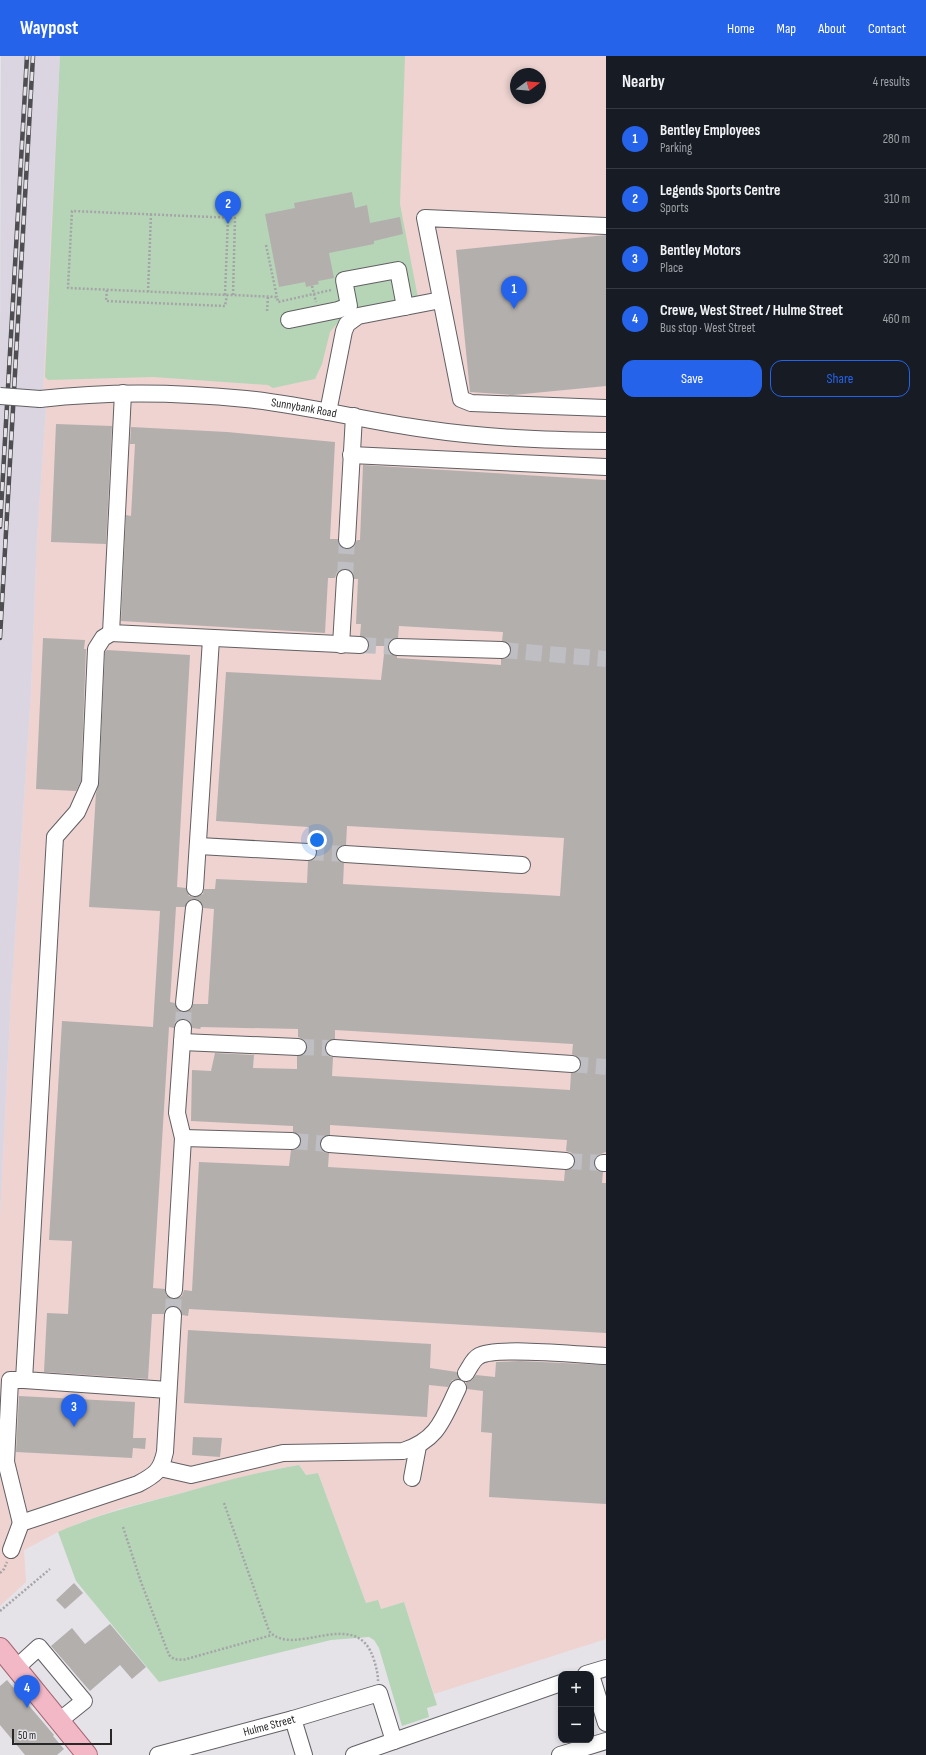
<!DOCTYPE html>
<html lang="en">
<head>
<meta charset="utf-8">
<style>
	body { margin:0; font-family:"Sofia Sans Condensed",sans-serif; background:#242831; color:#f1f3f6 }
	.controls { position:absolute; right:12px; bottom:12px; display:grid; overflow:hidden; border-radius:8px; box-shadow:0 2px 6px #0003 }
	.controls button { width:36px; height:36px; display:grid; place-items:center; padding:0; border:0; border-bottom:1px solid #363941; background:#171b24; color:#f1f3f6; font:20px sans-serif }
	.compass { position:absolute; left:510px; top:12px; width:36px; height:36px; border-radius:50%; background:#171b24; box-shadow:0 2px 6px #0003; rotate:74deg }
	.scale { position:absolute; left:12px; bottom:10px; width:100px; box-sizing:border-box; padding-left:4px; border:2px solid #282829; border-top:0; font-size:11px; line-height:14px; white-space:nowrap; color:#282829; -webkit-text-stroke:3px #e5e3e8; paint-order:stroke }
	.you { position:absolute; left:317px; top:784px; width:14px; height:14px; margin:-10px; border:3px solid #fff; border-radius:50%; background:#1a73e8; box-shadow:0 0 0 6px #1a73e833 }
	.badge { display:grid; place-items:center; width:26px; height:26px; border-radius:50%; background:#2563eb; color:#fff; font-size:13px; font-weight:700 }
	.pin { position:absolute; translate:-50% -33px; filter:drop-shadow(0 1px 2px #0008) }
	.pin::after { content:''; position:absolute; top:21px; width:14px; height:12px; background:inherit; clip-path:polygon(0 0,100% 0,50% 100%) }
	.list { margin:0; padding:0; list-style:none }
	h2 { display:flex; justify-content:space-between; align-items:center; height:52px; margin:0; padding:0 16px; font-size:17px }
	h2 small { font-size:13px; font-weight:400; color:#9ea1a6 }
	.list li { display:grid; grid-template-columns:26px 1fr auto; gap:12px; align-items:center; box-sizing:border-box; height:60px; padding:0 16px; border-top:1px solid #363941 }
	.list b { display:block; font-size:15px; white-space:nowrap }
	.list p { margin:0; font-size:13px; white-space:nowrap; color:#9ea1a6 }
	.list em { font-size:13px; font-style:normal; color:#9ea1a6 }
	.actions { display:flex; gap:8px; padding:12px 16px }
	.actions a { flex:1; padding:9px 0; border:1px solid #2563eb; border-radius:12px; text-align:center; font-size:14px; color:#2563eb }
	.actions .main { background:#2563eb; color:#fff }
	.map { position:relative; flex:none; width:606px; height:1699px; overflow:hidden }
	header { display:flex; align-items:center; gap:24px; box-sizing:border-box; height:56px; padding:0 20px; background:#2563eb; color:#fff }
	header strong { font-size:19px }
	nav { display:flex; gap:22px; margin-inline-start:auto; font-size:14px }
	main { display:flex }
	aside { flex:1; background:#171b24 }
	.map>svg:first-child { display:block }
</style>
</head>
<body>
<header>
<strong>Waypost</strong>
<nav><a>Home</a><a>Map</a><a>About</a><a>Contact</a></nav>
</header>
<main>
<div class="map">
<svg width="606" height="1699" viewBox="0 0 606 1699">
	<rect width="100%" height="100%" fill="#e5e3e8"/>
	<path fill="#eed3d0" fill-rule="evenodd" d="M60,0h546v1583l-172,55 -30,-92 -23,7 -15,-6 -48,-130 -12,2 -7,-10 -29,5 -151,39 -35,12 -26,11 -34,18 2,32 -26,24v-389l11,-221 20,-304 6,-154 9,-129 -3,-17zM516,18h24v24h-24z"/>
	<path fill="#dad5e1" d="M1,0h59l-17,336 -43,-3z
		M0,346l40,3 6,4 -9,129 -6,154 -20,304 -11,221z"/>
	<path fill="#b6d5b7" d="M60,0h345l-5,148 18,94 -73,16 -15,18 -8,32 -7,15 -42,9 -5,-3 -115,-8 -105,3 -3,-3z
		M299,1409l7,10 12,-2 48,130 12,-3 3,9 23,-7 33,103 -10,3 2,9 -27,9 -23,-78 -5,-8 -5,-3 -38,3 -172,42 -83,-101 -18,-49c43,-19 87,-29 131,-41 37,-10 73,-20 110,-26z"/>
	<path fill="#b3afad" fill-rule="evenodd" d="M352,136l3,16 12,-3 3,18 30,-6 3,17 -29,7v3l-45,9 5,25 -16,3 1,3 -13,3 -1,-5 -26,5 -14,-73 30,-6 -1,-5z
		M606,179v151l-93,9 -43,-3 -14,-142z
		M56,368l56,2 -6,118 -55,-2z
		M131,371l96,5 108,10 -5,97h8l1,6 7,4 6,-1 5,-8h3l3,-75 243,15v672l-8,3 -4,8 1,5 8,4 -1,11h4v150l-417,-24 -1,7 -6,-1 -3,-8 -6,-1 -8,3 -1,5h-12l-4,65 -104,-7 3,-59 21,1 4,-73 -23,-1 13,-219 91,6 7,-116 -71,-4 7,-114 3,-10 6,-131 2,-2 83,5 -13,232 9,1 3,8 6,1 8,-3 1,-5h11l1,-10 91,4 1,-22 5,-1 4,-7 -1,-6 -8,-5 1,-15 -93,-6 10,-149 155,8 4,-34h-16l-1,-6 -8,-4 1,-12h-5l2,-45h-4l-1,-6 -7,-4 -9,3 -2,6h-7l-3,55 -204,-12 5,-106 5,1 4,-72h-5zM399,570l104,6 -1,9 8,4 1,6 -4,7 -6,1v6l-104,-7v-2l-8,-4 -1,-6 4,-7 6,-1zM347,770l217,12 -4,58 -217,-12 1,-21 -7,-4 -1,-6 4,-7 6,-1zM191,843l8,1 4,8 11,1 -6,95h-15l-2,5 -8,3 -5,-2 -3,-7 -5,-1 6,-95h9zM183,963l6,1 3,8 8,1 1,-2 97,2v8l5,2 4,8 -1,5 -9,4v13l-44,-1 1,-13 -39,-2 -4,18 -19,-1 -1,51 102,5v6l7,4 1,6 -4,7 -6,1 -2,16 -90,-4 -7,129 -8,-1 -2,6 -8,3 -8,-4 -1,-6 -12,-1 16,-261 5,1 1,-6zM335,974l238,14 -1,10 8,5 1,6 -4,7 -6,1 -1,17 -238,-14 1,-19 -5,-1 -3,-8 1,-6 9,-3zM330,1069l237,15 -1,11 6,2 3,9 -5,7 -5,1 -1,11 -236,-14 1,-14 -6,-1 -3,-8 1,-6 9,-3z
		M43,582l42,2 -1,9h2l-5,132 -5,10 -40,-2z
		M188,1274l243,14 -1,24 27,4 2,7 -7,1 -4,7 -19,-2 -2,32 -243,-14z
		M520,1305l86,4v139l-117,-7 3,-64 -11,-1 2,-41 -16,-2 -1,-7 5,-1 5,-6 19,2 1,-15z
		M19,1340l116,6 -2,36h13l-1,11 -12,-1 -1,10 -116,-6z
		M193,1381l29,1 -2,19 -28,-2z
		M74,1527l9,10 -18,16 -9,-9z
		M110,1568l36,43 -14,12 -12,-14 -30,26 -39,-45 21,-18 13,16z
		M7,1624l47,55 -1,1 11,13 -7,6h-32l-25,-30v-39z"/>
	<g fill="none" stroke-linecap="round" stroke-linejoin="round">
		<path stroke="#bfbec2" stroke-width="16" stroke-dasharray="16 8" stroke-linecap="butt" d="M345,522l2,-38
			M360,589l37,2
			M502,594l104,9
			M308,796l37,2
			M183,972l1,-25
			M298,991l36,1
			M572,1008l34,3
			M292,1085l37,3
			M566,1105l37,2
			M173,1259l1,-25"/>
		<defs>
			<g id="minor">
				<path d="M606,170l-181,-8 36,181 10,4 135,5"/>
				<path d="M289,264l49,-10 11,-4 -5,-26 54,-10 7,37"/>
				<path d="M123,337l-12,240 249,12"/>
				<path id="s1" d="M40,343c69,-8 137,-7 206,0 60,6 119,22 179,30 60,9 121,11 181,12"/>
				<path d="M328,356l16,-81 3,-7 11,-8 83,-16"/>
				<path d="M351,399l255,12"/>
				<path d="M347,484l7,-124"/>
				<path d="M111,577l-8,5 -7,11 -6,134 -13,29 -22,25 -31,543 144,10"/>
				<path d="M341,589l4,-67"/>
				<path d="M397,591l105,3"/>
				<path d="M199,790l109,6"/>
				<path d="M345,798l177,11"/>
				<path d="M195,832l16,-249"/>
				<path d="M184,947l10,-95"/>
				<path d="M182,986l116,5"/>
				<path d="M334,992l238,16"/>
				<path d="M183,1082l109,3"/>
				<path d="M329,1088l237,17"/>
				<path d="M603,1107h3"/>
				<path d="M174,1234l9,-152 -6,-25 6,-85"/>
				<path d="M466,1317c4,-6 7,-14 13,-17 16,-10 104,-1 127,0"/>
				<path d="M160,1412l31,7 92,-22 120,-2c35,-11 40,-32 55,-63"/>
				<path d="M412,1422l6,-32"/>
				<path d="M21,1467l-15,-61 4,-82h14"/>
				<path d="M11,1494l10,-27 117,-39c17,-9 23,-13 27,-32l8,-137"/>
				<path d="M16,1612l23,-21 45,54 -25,20"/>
				<path d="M586,1618l20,-6"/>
				<path d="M591,1619l15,48"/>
				<path d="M293,1663l11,36"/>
				<path id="s2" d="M158,1699l135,-36 86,-26 15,48 167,-58"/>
				<path d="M354,1699l40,-14"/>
				<path d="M560,1699l46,-14"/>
			</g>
			<path id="major" d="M0,1592l87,107"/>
		</defs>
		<use href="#minor" stroke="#615f63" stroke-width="18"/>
		<use href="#major" stroke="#a56775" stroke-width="22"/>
		<path stroke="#a5a4a7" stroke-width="2.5" stroke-dasharray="2 2" stroke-linecap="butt" d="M266,189l11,52
			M312,230l4,16
			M107,234l-1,11 119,5 2,-11
			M148,236l3,-78
			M225,239l3,-77
			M233,239l2,-77 -163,-7 -4,77 159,7h6l44,2 1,5 53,-12
			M267,255l1,-14
			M224,1447l45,128c25,29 88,-27 105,29 2,7 4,13 4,21
			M123,1471l18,55 28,73 5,4 9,1 89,-25
			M0,1517l4,-4 3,-7
			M0,1555l50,-42"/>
		<use href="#minor" stroke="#fff" stroke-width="16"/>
		<use href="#major" stroke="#f2b8c5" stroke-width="20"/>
		<defs>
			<path id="rail" d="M0,471l27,-471
				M0,582l33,-582"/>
		</defs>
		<use href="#rail" stroke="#4e4d4f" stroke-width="4.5"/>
		<use href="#rail" stroke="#e5e3e8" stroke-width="3" stroke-dasharray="9" stroke-linecap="butt"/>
		<defs>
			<path id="minor-bridge" d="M0,340l40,3"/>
		</defs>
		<use href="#minor-bridge" stroke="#615f63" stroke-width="18" stroke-linecap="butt"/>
		<use href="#minor-bridge" stroke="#fff" stroke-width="16"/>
	</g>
	<g text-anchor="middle" stroke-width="3" stroke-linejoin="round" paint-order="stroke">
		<g font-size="12" fill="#282829" stroke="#e5e3e8">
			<text dy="4" stroke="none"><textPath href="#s1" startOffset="265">Sunnybank Road</textPath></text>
			<text dy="4" stroke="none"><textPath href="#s2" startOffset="115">Hulme Street</textPath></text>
		</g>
	</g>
</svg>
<div class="controls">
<button>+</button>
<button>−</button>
</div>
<svg class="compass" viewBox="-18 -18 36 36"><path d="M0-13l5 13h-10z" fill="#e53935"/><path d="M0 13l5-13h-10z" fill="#9ea1a6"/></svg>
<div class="scale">50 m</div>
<div class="you"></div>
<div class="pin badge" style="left:514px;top:253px">1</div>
<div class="pin badge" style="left:228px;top:168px">2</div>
<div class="pin badge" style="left:74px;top:1371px">3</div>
<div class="pin badge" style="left:27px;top:1652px">4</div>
</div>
<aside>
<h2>Nearby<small>4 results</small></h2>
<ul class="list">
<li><span class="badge">1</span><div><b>Bentley Employees</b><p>Parking</p></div><em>280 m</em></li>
<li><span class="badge">2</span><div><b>Legends Sports Centre</b><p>Sports</p></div><em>310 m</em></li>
<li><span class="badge">3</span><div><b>Bentley Motors</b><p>Place</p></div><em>320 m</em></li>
<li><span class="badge">4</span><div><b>Crewe, West Street / Hulme Street</b><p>Bus stop · West Street</p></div><em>460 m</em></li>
</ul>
<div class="actions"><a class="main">Save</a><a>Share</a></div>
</aside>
</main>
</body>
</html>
